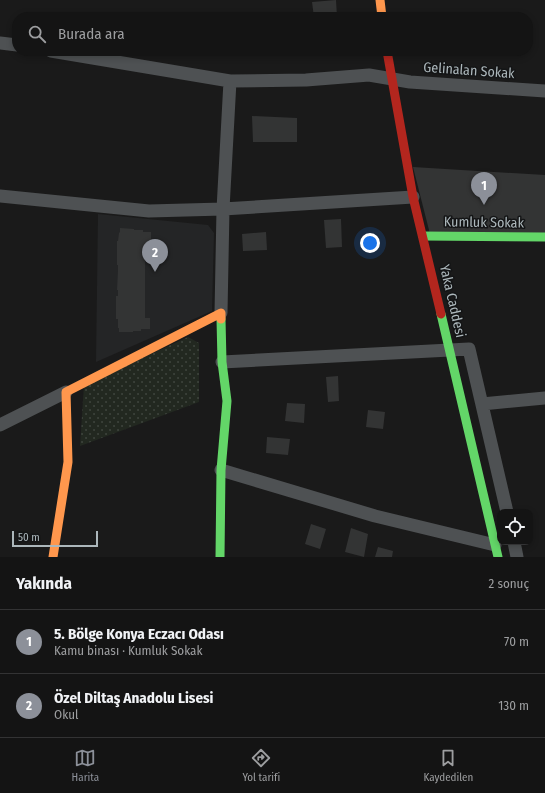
<!DOCTYPE html>
<html lang="tr">
<head>
<meta charset="utf-8">
<style>
	body { margin:0; font-family:"Fira Sans Condensed",sans-serif; background:#212122; color:#f1f3f6 }
	.controls { position:absolute; right:12px; bottom:12px; display:grid; overflow:hidden; border-radius:8px; box-shadow:0 2px 6px #0003 }
	.controls button { width:36px; height:36px; display:grid; place-items:center; padding:0; border:0; border-bottom:1px solid #333334; background:#141414; color:#f1f3f6; font:20px sans-serif }
	.scale { position:absolute; left:12px; bottom:10px; width:86px; box-sizing:border-box; padding-left:4px; border:2px solid #acb7bb; border-top:0; font-size:11px; line-height:14px; white-space:nowrap; color:#acb7bb; -webkit-text-stroke:3px #141516; paint-order:stroke }
	.you { position:absolute; left:370px; top:243px; width:14px; height:14px; margin:-10px; border:3px solid #fff; border-radius:50%; background:#1a73e8; box-shadow:0 0 0 6px #1a73e833 }
	.badge { display:grid; place-items:center; width:26px; height:26px; border-radius:50%; background:#8c9099; color:#fff; font-size:13px; font-weight:700 }
	.pin { position:absolute; translate:-50% -33px; filter:drop-shadow(0 1px 2px #0008) }
	.pin::after { content:''; position:absolute; top:21px; width:14px; height:12px; background:inherit; clip-path:polygon(0 0,100% 0,50% 100%) }
	.list { margin:0; padding:0; list-style:none }
	h2 { display:flex; justify-content:space-between; align-items:center; height:52px; margin:0; padding:0 16px; font-size:17px }
	h2 small { font-size:13px; font-weight:400; color:#9d9ea0 }
	.list li { display:grid; grid-template-columns:26px 1fr auto; gap:12px; align-items:center; box-sizing:border-box; height:64px; padding:0 16px; border-top:1px solid #333334 }
	.list b { display:block; font-size:15px; white-space:nowrap }
	.list p { margin:0; font-size:13px; white-space:nowrap; color:#9d9ea0 }
	.list em { font-size:13px; font-style:normal; color:#9d9ea0 }
	.icon { flex:none; width:22px; height:22px; fill:none; stroke:currentColor; stroke-width:2; stroke-linecap:round; stroke-linejoin:round }
	.map { position:relative; flex:none; width:545px; height:557px; overflow:hidden }
	.search { position:absolute; background:#141414; box-shadow:0 2px 6px #0003; left:12px; right:12px; top:12px; height:44px; display:flex; align-items:center; gap:10px; box-sizing:border-box; padding:0 14px; border-radius:16px; color:#9d9ea0; font-size:15px }
	.sheet { height:180px; background:#141414 }
	nav { display:flex; justify-content:space-around; align-items:center; box-sizing:border-box; height:56px; border-top:1px solid #333334; background:#141414; font-size:11px; color:#9d9ea0 }
	nav a { display:grid; justify-items:center; gap:2px }
	nav .on { color:#8c9099 }
	.map>svg:first-child { display:block }
</style>
</head>
<body>
<div class="map">
<svg width="545" height="557" viewBox="0 0 545 557">
	<defs>
		<pattern id="park-dots" width="8" height="8" patternUnits="userSpaceOnUse"><rect width="8" height="8" fill="#222820"/><path d="M2 2h.1M6 6h.1" fill="none" stroke="#3f453e" stroke-width="1.8" stroke-linecap="round"/></pattern>
	</defs>
	<rect width="100%" height="100%" fill="#1a1a1a"/>
	<path fill="#242526" d="M98,214l110,11 6,8 -2,78 -116,51z"/>
	<path fill="url(#park-dots)" d="M188,337l11,6v59l-119,44 4,-61z"/>
	<path fill="#333434" d="M336,0l1,17h-23l-2,-15z
		M252,116l45,2v24h-44z
		M413,167l132,8v60l-115,-1z
		M341,219l1,28 -16,1 -2,-28z
		M120,228l14,1v1h9v2h8v11h-6v75h5v11h-9v2h-8v1h-14v-4h-1v-9h-2v-23h2v-6h-1l1,-19v-6h-1v-24h1l1,-8 1,-1z
		M266,232l1,18 -24,1 -1,-17z
		M338,376l1,25 -11,1 -2,-25z
		M287,403l18,1 -1,19 -19,-2z
		M368,410l17,2 -2,17 -17,-2z
		M267,437l23,2 -2,16 -22,-2z
		M311,524l15,5 -6,20 -15,-5z
		M351,528l17,6 -4,23 -19,-5z
		M378,547l15,4 -1,6h-17z"/>
	<g fill="none" stroke-linecap="round" stroke-linejoin="round">
		<path stroke="#4e5153" stroke-width="13" d="M0,43l17,2
			M230,81l76,-1 63,-5 41,7 135,9
			M0,196l149,15 74,-2 7,-128 -179,-30
			M221,313l2,-104 190,-12
			M222,362l247,-13 38,163
			M482,404l63,-6
			M0,425l66,-33
			M221,470l154,46 120,29
			M514,542l3,15"/>
		<path stroke="#63d668" stroke-width="9" d="M423,236l122,1
			M441,314l57,243
			M220,557l1,-87 6,-69 -5,-39 -1,-43"/>
		<path stroke="#ff974d" stroke-width="9" d="M380,0l2,17
			M53,557l15,-95 -2,-70 155,-79v6"/>
		<path stroke="#b3261e" stroke-width="9" d="M387,51l26,146 28,117"/>
	</g>
	<g text-anchor="middle" stroke-width="3" stroke-linejoin="round" paint-order="stroke">
		<g font-size="14" fill="#acb7bb" stroke="#141516">
			<text transform="translate(469 70) rotate(4)" y="5">Gelinalan Sokak</text>
			<text transform="translate(484 222) rotate(1)" y="5">Kumluk Sokak</text>
			<text transform="translate(453 301) rotate(77)" y="5">Yaka Caddesi</text>
		</g>
	</g>
</svg>
<div class="controls">
<button><svg class="icon" aria-label="locate" viewBox="0 0 24 24"><circle cx="12" cy="12" r="6"/><path d="M12 2v4M12 18v4M2 12h4M18 12h4"/></svg></button>
</div>
<div class="scale">50 m</div>
<div class="you"></div>
<div class="pin badge" style="left:484px;top:205px">1</div>
<div class="pin badge" style="left:155px;top:272px">2</div>
<div class="search"><svg class="icon" aria-label="search" viewBox="0 0 24 24"><circle cx="10" cy="10" r="6"/><path d="M15 15l6 6"/></svg>Burada ara</div>
</div>
<section class="sheet">
<h2>Yakında<small>2 sonuç</small></h2>
<ul class="list">
<li><span class="badge">1</span><div><b>5. Bölge Konya Eczacı Odası</b><p>Kamu binası · Kumluk Sokak</p></div><em>70 m</em></li>
<li><span class="badge">2</span><div><b>Özel Diltaş Anadolu Lisesi</b><p>Okul</p></div><em>130 m</em></li>
</ul>
</section>
<nav>
<a class="on"><svg class="icon" aria-label="map" viewBox="0 0 24 24"><path d="M3 6l6-2 6 2 6-2v14l-6 2-6-2-6 2zM9 4v14M15 6v14"/></svg>Harita</a>
<a><svg class="icon" aria-label="directions" viewBox="0 0 24 24"><path d="M12 3l9 9-9 9-9-9zM9 14v-3h6M13 9l2 2-2 2"/></svg>Yol tarifi</a>
<a><svg class="icon" aria-label="saved" viewBox="0 0 24 24"><path d="M7 4h10v16l-5-4-5 4z"/></svg>Kaydedilen</a>
</nav>
</body>
</html>
